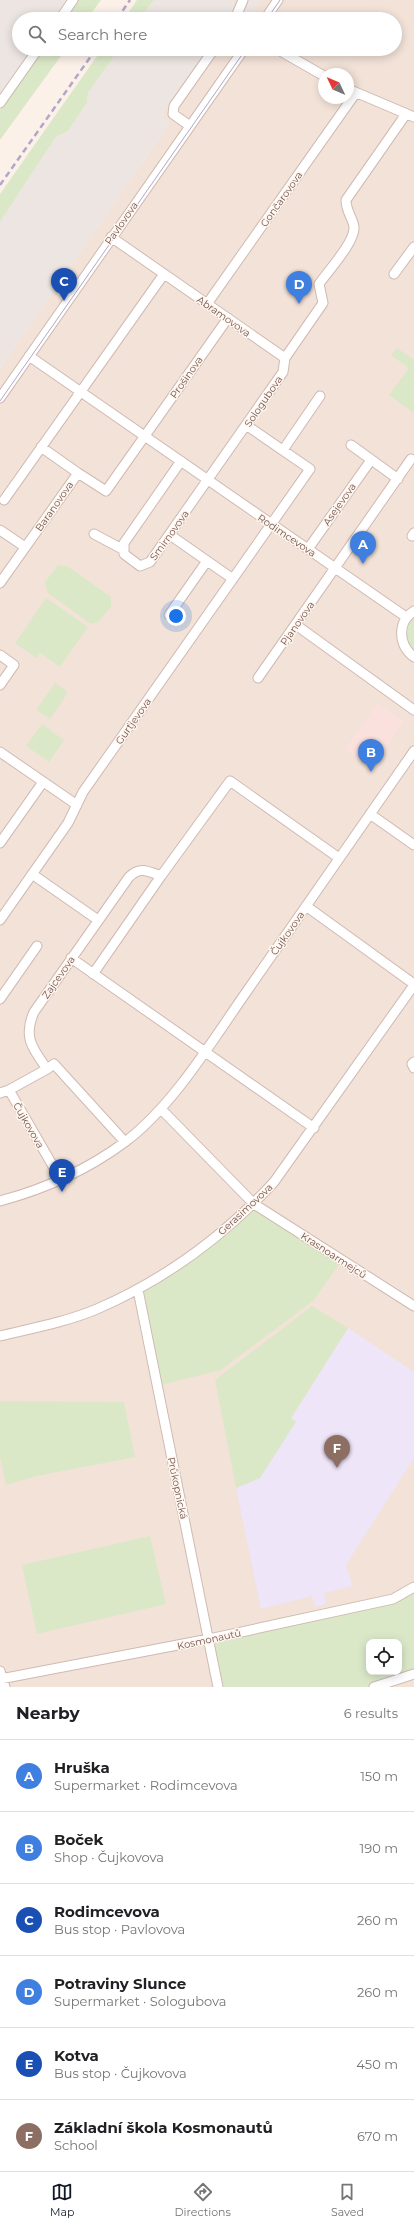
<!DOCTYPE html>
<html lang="en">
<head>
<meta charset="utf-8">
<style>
	body { margin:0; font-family:Montserrat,sans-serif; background:#f2f2f2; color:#202124 }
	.controls { position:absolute; right:12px; bottom:12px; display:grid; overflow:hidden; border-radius:8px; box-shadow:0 2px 10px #0003 }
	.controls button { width:36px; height:36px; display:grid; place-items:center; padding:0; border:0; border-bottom:1px solid #e0e0e0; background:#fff; color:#202124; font:20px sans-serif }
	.compass { position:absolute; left:318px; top:68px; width:36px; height:36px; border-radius:50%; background:#fff; box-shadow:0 2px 10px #0003; rotate:314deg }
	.you { position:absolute; left:176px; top:616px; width:14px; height:14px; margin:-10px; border:3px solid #fff; border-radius:50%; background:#1a73e8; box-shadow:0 0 0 6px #1a73e833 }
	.badge { display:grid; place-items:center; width:26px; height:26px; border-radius:50%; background:#111827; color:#fff; font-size:13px; font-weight:700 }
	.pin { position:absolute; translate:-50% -33px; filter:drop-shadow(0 1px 2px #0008) }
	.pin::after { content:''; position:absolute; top:21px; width:14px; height:12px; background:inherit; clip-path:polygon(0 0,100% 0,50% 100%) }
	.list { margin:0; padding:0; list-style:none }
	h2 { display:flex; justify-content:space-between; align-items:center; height:52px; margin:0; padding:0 16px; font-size:17px }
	h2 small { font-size:13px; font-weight:400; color:#757577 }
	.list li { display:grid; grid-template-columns:26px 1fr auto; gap:12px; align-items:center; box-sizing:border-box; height:72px; padding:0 16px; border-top:1px solid #e0e0e0 }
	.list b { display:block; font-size:15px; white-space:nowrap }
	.list p { margin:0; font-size:13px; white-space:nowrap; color:#757577 }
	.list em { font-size:13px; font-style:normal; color:#757577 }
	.icon { flex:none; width:22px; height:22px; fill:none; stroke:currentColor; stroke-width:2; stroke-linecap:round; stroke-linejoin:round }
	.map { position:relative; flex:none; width:414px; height:1687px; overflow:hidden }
	.search { position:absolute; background:#fff; box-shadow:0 2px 10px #0003; left:12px; right:12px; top:12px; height:44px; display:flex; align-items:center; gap:10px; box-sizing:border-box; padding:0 14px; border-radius:22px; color:#757577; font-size:15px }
	.sheet { height:484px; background:#fff }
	nav { display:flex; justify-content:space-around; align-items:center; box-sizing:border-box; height:56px; border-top:1px solid #e0e0e0; background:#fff; font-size:11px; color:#757577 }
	nav a { display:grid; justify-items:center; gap:2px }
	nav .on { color:#111827 }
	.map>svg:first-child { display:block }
</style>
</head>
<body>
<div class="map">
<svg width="414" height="1687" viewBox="0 0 414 1687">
	<rect width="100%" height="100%" fill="#fbf1e9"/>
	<path fill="#f2e2d8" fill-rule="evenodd" d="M234,0h13v18l14,-18h153v1687h-414v-1319l169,-244 -6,-6 1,-8 44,-61h187v-30h-164zM324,74h24v24h-24zM369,1642h30v30h-30z"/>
	<path fill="#fbe1de" d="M377,703l27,18 -32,47 -27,-18z"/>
	<path fill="#ece5e2" d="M0,0h66l-13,19h-34v30h12l-31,44z
		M154,0h80l-1,8 3,4 -5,7h-91z
		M247,0h14l-14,19 -4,-4z
		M119,49h89l-44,61 -1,8 6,6 -169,244v-146l56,-85 12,-6 19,-28 1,-10z"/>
	<path fill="#eee5f8" d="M348,1328l66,44v86l-68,107 7,21 -29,7 2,11 -11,3 -3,-11 -51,13 -25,-121 24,-10 35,-57 -4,-2z"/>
	<path fill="#dbe8c8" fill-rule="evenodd" d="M78,0h23l-14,19h-22z
		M137,0h17l-14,19h-16z
		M43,49h23l-66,91v-30z
		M102,49h17l-31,44 -1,10 -19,28 -12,6 -56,85v-28z
		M397,348l17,12v53l-25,-18 20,-27 -18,-13z
		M58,565l9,1 44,31v10l-13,15 -6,2 -4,-2 -41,-30 -2,-10z
		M46,598l42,29 -28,40 -20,-14 -4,5 -21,-15z
		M414,617v33c-11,-8 -8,-24 0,-33z
		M55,683l13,9 -18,27 -14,-9z
		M42,724l22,16 -15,22 -23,-16z
		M254,1204l88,56 -29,41 -92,69 -64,16 -19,-96z
		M312,1306l36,22 -57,90 5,4 -36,56 -24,10 -21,-108z
		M0,1401l124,1 11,55 -98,19 -31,9 -6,-27z
		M150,1536l16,68 -129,30 -15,-69z
		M414,1587v87l-40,13h-156l-9,-48 184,-40zM369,1642h30v30h-30z"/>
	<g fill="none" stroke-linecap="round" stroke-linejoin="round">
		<defs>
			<path id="minor" d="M60,19l13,-19
				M235,19l8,-19
				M265,19l13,-19
				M277,49l47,27
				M348,89l66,28
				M0,103l38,-54
				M190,126l-17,-12 1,-8 40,-57
				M111,237l174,121
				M394,274l20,-27
				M207,304l148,-210
				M29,356l377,261
				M0,398l244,-349
				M351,445l47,34
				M41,447l37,26
				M283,450l37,-54
				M181,461l-57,82v11l16,12 10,-4 133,-190 2,-14 38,-55 -4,-19c9,-13 36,-42 35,-57 -1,-9 -8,-15 -8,-27l60,-86
				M4,500l160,-226
				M0,530l25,17
				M94,534l30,16
				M170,535l63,44
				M412,536l2,-3
				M308,549l63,-89
				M0,583l78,-110 28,18 122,-173
				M414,611c-17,11 -16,34 0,46
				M169,615l38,-54
				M296,625l118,85
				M0,655l14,10 -14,20
				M258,678l153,-219
				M0,752l77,53
				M370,814l44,31
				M0,843l43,-61
				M32,874l66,46
				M306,906l108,78
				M0,920l68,-97 15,-31 227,-323 -64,-44
				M71,958l243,170
				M93,974l68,-98
				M0,999l37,-53
				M414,1062l-2,2 2,4
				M47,1069l7,-5 71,78
				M9,1090l52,90
				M0,1093l9,-3 38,-21c-15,-21 -24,-32 -13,-57l95,-135c11,-11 19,-6 32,-1l69,-95 109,77
				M161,1109l93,95 160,102
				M0,1201c45,-12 87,-31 125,-59 48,-36 87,-101 122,-151 55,-80 111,-160 167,-240
				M138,1290l80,397
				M0,1336c33,-8 66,-14 97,-27 67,-29 127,-73 177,-127l140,-197
				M0,1671l5,16
				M0,1679l209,-40 184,-40 21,-12
				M374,1687l40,-13"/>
		</defs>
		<use href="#minor" stroke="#cfbab2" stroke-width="11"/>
		<use href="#minor" stroke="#fff" stroke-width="9"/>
		<path stroke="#b2a7c5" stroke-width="1" d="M267,19l13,-19
			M0,401l246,-352"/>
		<path stroke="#b2a7c5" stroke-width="2.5" stroke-dasharray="6 4" stroke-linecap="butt" d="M117,19l13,-19
			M0,185l96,-136"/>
	</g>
	<g text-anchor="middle" stroke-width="3" stroke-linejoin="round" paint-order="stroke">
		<g font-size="10" fill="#74554e" stroke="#fef6ef">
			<text transform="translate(281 199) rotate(-55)" y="4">Gončarovova</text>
			<text transform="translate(121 223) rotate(-55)" y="4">Pavlovova</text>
			<text transform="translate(224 316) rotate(35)" y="4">Abramovova</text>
			<text transform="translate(186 377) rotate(-55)" y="4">Prošinova</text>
			<text transform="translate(263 401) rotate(-56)" y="4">Sologubova</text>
			<text transform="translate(339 504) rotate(-55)" y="4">Asejevova</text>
			<text transform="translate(54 506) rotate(-55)" y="4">Baranovova</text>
			<text transform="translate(169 535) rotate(-54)" y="4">Smirnovova</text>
			<text transform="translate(287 535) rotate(34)" y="4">Rodimcevova</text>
			<text transform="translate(297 623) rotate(-55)" y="4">Pjanovova</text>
			<text transform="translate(133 721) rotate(-55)" y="4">Gurťjevova</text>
			<text transform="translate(287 933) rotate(-55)" y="4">Čujkovova</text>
			<text transform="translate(58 977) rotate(-55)" y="4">Zajcevova</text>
			<text transform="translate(29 1125) rotate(60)" y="4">Čujkovova</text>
			<text transform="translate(245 1209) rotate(-43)" y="4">Gerasimovova</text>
			<text transform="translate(334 1255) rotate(33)" y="4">Krasnoarmejců</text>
			<text transform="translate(178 1488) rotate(78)" y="4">Průkopnická</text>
			<text transform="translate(209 1639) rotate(-12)" y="4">Kosmonautů</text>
		</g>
	</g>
</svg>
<div class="controls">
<button><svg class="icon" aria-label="locate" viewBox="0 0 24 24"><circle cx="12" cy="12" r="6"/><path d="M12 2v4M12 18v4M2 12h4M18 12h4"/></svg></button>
</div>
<svg class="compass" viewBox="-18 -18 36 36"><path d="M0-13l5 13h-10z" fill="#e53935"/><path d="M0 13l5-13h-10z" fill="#757577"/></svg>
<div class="you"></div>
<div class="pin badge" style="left:363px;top:564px;background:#3f7fe0">A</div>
<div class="pin badge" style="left:371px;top:772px;background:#3f7fe0">B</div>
<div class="pin badge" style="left:64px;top:301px;background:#1a4fb4">C</div>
<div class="pin badge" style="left:299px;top:304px;background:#3f7fe0">D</div>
<div class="pin badge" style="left:62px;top:1192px;background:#1a4fb4">E</div>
<div class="pin badge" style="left:337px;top:1468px;background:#8d6e63">F</div>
<div class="search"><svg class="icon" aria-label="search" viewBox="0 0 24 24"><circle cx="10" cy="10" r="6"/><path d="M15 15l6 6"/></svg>Search here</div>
</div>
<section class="sheet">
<h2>Nearby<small>6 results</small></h2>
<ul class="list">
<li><span class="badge" style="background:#3f7fe0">A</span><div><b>Hruška</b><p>Supermarket · Rodimcevova</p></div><em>150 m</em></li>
<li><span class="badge" style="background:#3f7fe0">B</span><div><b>Boček</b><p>Shop · Čujkovova</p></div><em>190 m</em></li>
<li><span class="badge" style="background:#1a4fb4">C</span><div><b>Rodimcevova</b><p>Bus stop · Pavlovova</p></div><em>260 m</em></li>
<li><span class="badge" style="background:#3f7fe0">D</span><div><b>Potraviny Slunce</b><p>Supermarket · Sologubova</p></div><em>260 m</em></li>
<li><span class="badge" style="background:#1a4fb4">E</span><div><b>Kotva</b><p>Bus stop · Čujkovova</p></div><em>450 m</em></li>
<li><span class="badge" style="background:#8d6e63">F</span><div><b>Základní škola Kosmonautů</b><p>School</p></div><em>670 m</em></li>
</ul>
</section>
<nav>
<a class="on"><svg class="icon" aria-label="map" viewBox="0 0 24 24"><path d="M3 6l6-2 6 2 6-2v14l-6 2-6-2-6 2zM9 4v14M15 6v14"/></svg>Map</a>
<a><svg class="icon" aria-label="directions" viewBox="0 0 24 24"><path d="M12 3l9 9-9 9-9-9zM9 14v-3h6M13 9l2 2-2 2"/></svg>Directions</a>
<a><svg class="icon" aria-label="saved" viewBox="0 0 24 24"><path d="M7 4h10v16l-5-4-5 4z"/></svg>Saved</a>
</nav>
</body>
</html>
